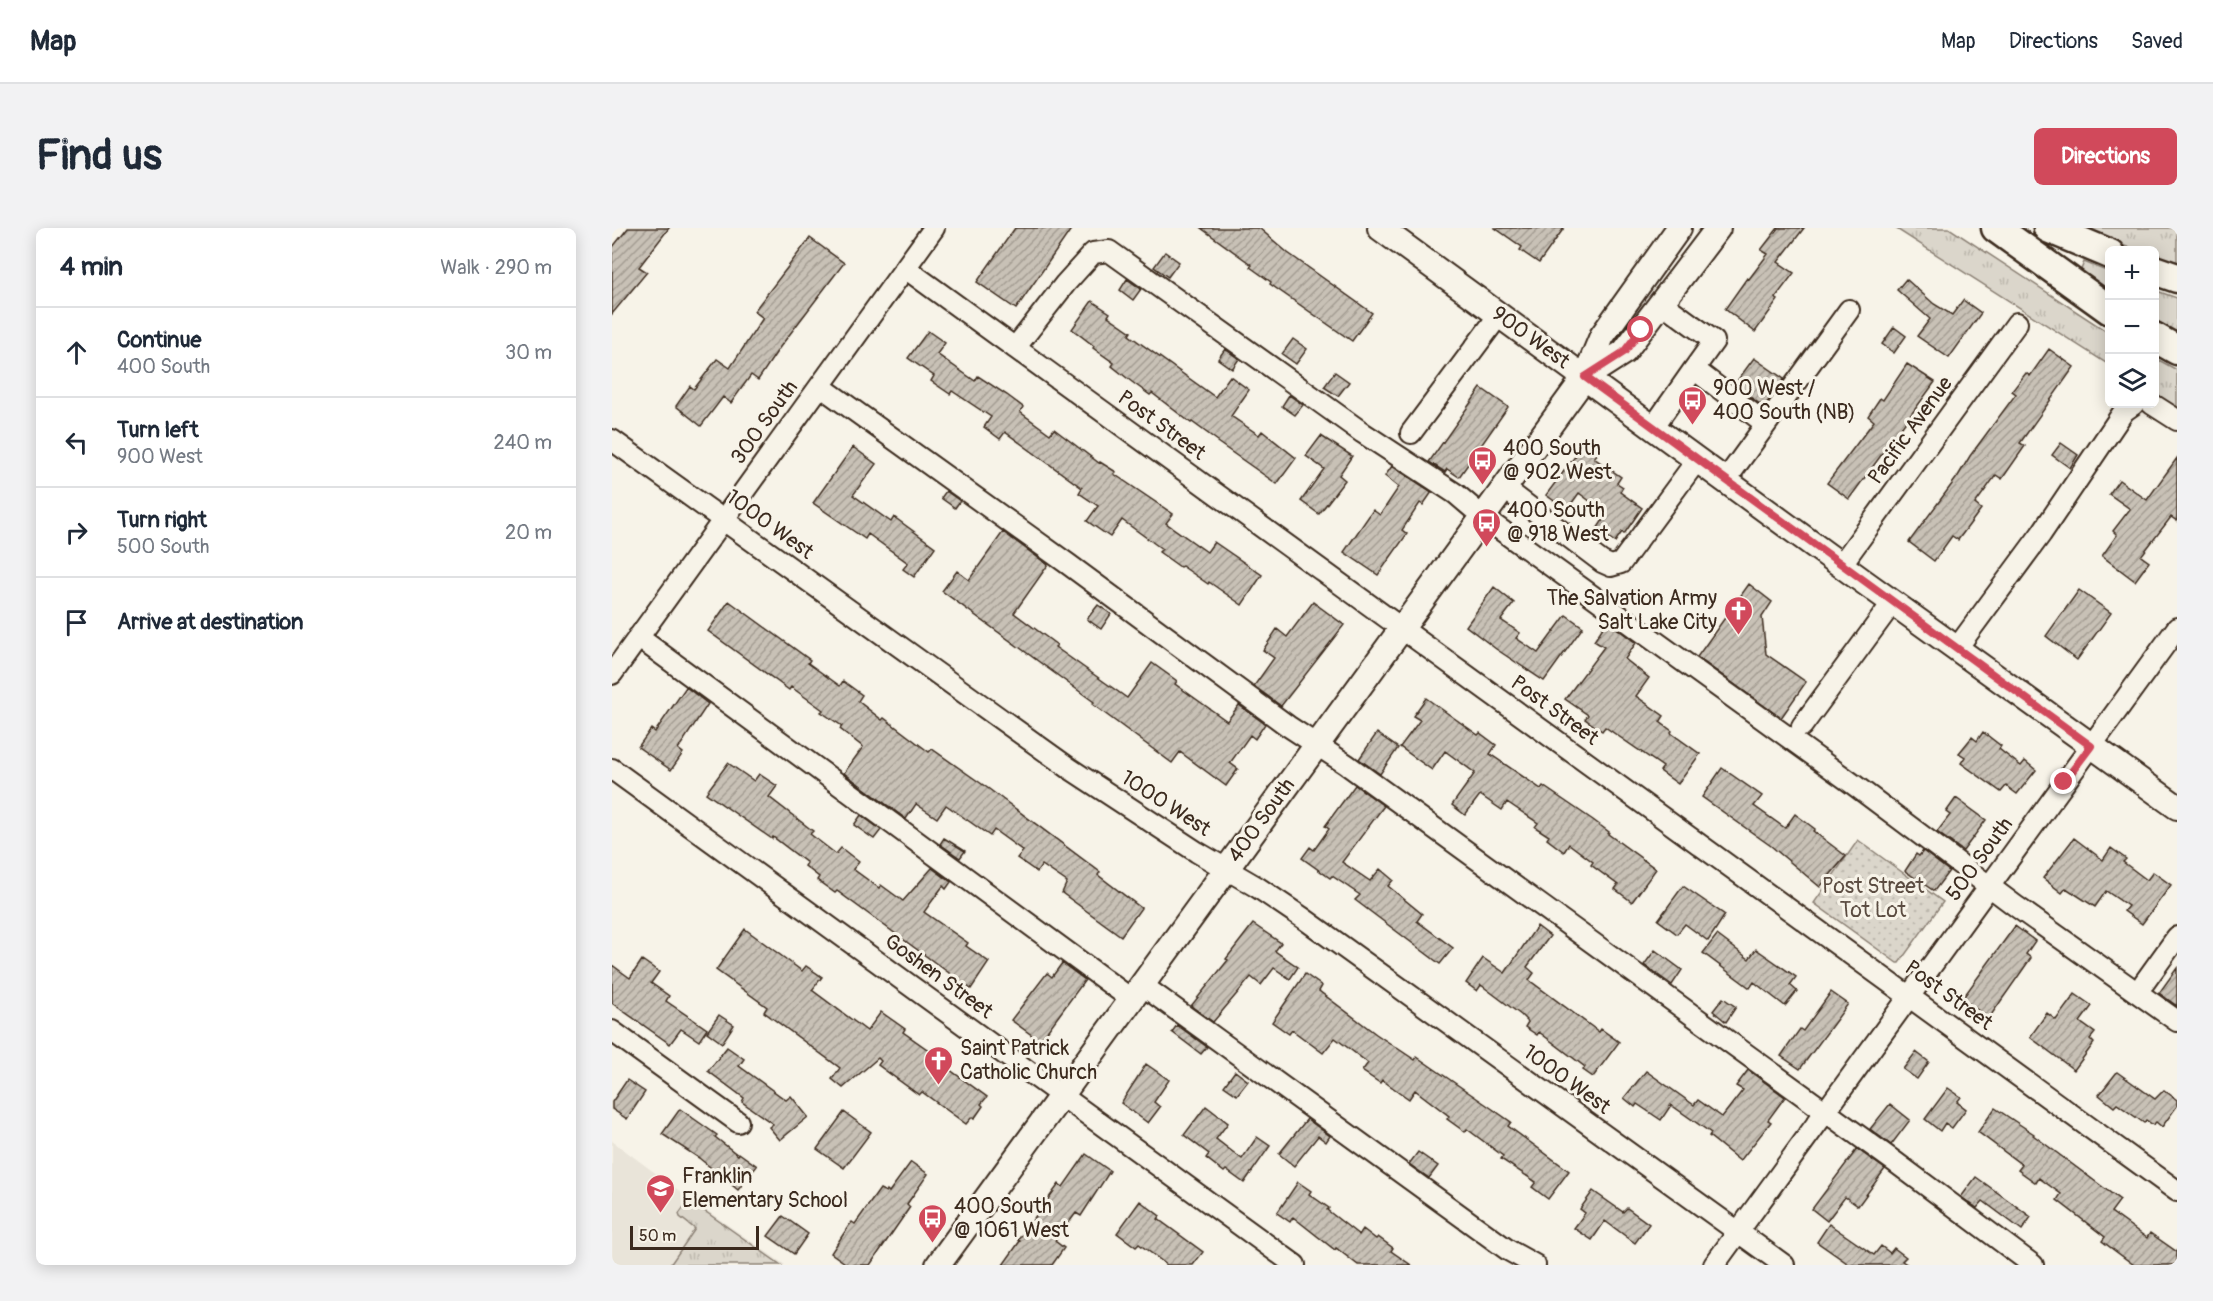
<!DOCTYPE html>
<html lang="en">
<head>
<meta charset="utf-8">
<style>
	body { margin:0; font-family:Pangolin,sans-serif; background:#f2f2f3; color:#1f2937 }
	.controls { position:absolute; right:18px; top:18px; display:grid; overflow:hidden; border-radius:9px; box-shadow:0 3px 15px #0003 }
	.controls button { width:54px; height:54px; display:grid; place-items:center; padding:0; border:0; border-bottom:2px solid #e0e1e3; background:#fff; color:#1f2937; font:30px sans-serif }
	.scale { position:absolute; left:18px; bottom:15px; width:129px; box-sizing:border-box; padding-left:6px; border:3px solid #3b2a1e; border-top:0; font-size:16px; line-height:21px; white-space:nowrap; color:#3b2a1e; -webkit-text-stroke:4px #f7f3e8; paint-order:stroke }
	.stop { position:absolute; width:18px; height:18px; margin:-14px; border:4px solid #d1495b; border-radius:50%; background:#fff }
	.stop.end { background:#d1495b; border-color:#fff; box-shadow:0 2px 6px #0008 }
	.list { margin:0; padding:0; list-style:none }
	h2 { display:flex; justify-content:space-between; align-items:center; height:78px; margin:0; padding:0 24px; font-size:26px }
	h2 small { font-size:20px; font-weight:400; color:#747a83 }
	.list li { display:grid; grid-template-columns:39px 1fr auto; gap:18px; align-items:center; box-sizing:border-box; height:90px; padding:0 24px; border-top:2px solid #e0e1e3 }
	.list b { display:block; font-size:22px; white-space:nowrap }
	.list p { margin:0; font-size:20px; white-space:nowrap; color:#747a83 }
	.list em { font-size:20px; font-style:normal; color:#747a83 }
	.icon { flex:none; width:33px; height:33px; fill:none; stroke:currentColor; stroke-width:2; stroke-linecap:round; stroke-linejoin:round }
	.map { position:relative; flex:none; width:1565px; height:1037px; overflow:hidden; border-radius:9px }
	header { display:flex; align-items:center; gap:36px; box-sizing:border-box; height:84px; padding:0 30px; background:#fff; border-bottom:2px solid #e0e1e3 }
	header strong { font-size:28px }
	nav { display:flex; gap:33px; margin-inline-start:auto; font-size:21px }
	.intro { display:flex; align-items:center; justify-content:space-between; box-sizing:border-box; height:144px; padding:0 36px }
	h1 { margin:0; font-size:42px }
	.button { padding:15px 27px; border-radius:9px; background:#d1495b; color:#fff; font-size:21px; font-weight:700 }
	main { display:flex; gap:36px; padding:0 36px }
	aside { flex:1; background:#fff; border-radius:9px; box-shadow:0 3px 15px #0003 }
	.map>svg:first-child { display:block }
</style>
</head>
<body>
<header>
<strong>Map</strong>
<nav><a>Map</a><a>Directions</a><a>Saved</a></nav>
</header>
<div class="intro"><h1>Find us</h1><a class="button">Directions</a></div>
<main>
<aside>
<h2>4 min<small>Walk · 290 m</small></h2>
<ul class="list">
<li><svg class="icon" aria-label="ahead" viewBox="0 0 24 24"><path d="M12 20V5M6 11l6-6 6 6"/></svg><div><b>Continue</b><p>400 South</p></div><em>30 m</em></li>
<li><svg class="icon" aria-label="left" viewBox="0 0 24 24"><path d="M17 20v-9H6M10 6l-5 5 5 5"/></svg><div><b>Turn left</b><p>900 West</p></div><em>240 m</em></li>
<li><svg class="icon" aria-label="right" viewBox="0 0 24 24"><path d="M7 20v-9h11M14 6l5 5-5 5"/></svg><div><b>Turn right</b><p>500 South</p></div><em>20 m</em></li>
<li><svg class="icon" aria-label="arrive" viewBox="0 0 24 24"><path d="M6 21V4h12l-3 4 3 4H6"/></svg><div><b>Arrive at destination</b></div></li>
</ul>
</aside>
<div class="map">
<svg width="1565" height="1037" viewBox="0 0 1565 1037">
	<defs>
		<pattern id="grass-tufts" width="24" height="20" patternUnits="userSpaceOnUse" patternTransform="scale(1.5)"><rect width="24" height="20" fill="#dbd6cb"/><path d="M3 7l-1-3M5 7V3M7 7l1-3M15 17l-1-3M17 17v-4M19 17l1-3" fill="none" stroke="#bdb8ae"/></pattern>
		<pattern id="park-dots" width="8" height="8" patternUnits="userSpaceOnUse" patternTransform="scale(1.5)"><rect width="8" height="8" fill="#dbd6cb"/><path d="M2 2h.1M6 6h.1" fill="none" stroke="#bdb8ae" stroke-width="1.8" stroke-linecap="round"/></pattern>
		<pattern id="building-hatch" width="6" height="6" patternUnits="userSpaceOnUse" patternTransform="scale(1.5)"><rect width="6" height="6" fill="#c8c1b6"/><path d="M-1 1l2-2M0 6l6-6M5 7l2-2" fill="none" stroke="#a49d93"/></pattern>
	</defs>
	<rect width="100%" height="100%" fill="#f7f3e8"/>
	<filter id="ink" filterUnits="userSpaceOnUse"><feTurbulence type="fractalNoise" baseFrequency=".0167" numOctaves="2"/><feDisplacementMap in="SourceGraphic" scale="12" xChannelSelector="R" yChannelSelector="G"/><feConvolveMatrix kernelMatrix="1 2 1 2 8 2 1 2 1" color-interpolation-filters="sRGB"/></filter>
	<g filter="url(#ink)">
		<path fill="#e9e4d9" d="M0,913l77,57 96,67h-173z"/>
		<path fill="url(#grass-tufts)" stroke="#8b8074" stroke-width="1.5" d="M1283,0h54l160,105v32z
			M1466,0h99v38l-22,-8 -1,-8h-19z
			M1472,34l25,10v21l-30,-18z
			M1542,62l23,8v34l-22,-12z
			M1543,130l22,12v38l-22,-14z
			M77,972l92,65h-111l25,-36 -15,-12 -1,-3z"/>
		<path fill="url(#park-dots)" stroke="#8b8074" stroke-width="1.5" d="M1246,612l85,62 -44,61h-2l-83,-60z"/>
		<path fill="url(#building-hatch)" stroke="#3b2a1e" stroke-width="1.5" d="M16,0h41l-30,39 8,5 -35,42v-66z
			M403,0h57l-56,81 -39,-27z
			M589,0h58l29,25 84,60 -20,28 -82,-57 1,-2 -21,-15 2,-2z
			M883,0h69l-25,35 -19,-13 2,-3z
			M1166,0h26l-26,34 16,11 -19,25 3,2 -23,32 -30,-23 22,-31 2,1 19,-25 -7,-4z
			M198,10l34,25 -64,84 -22,33 -7,-5 -20,28 -8,-6 -22,29 -25,-20 14,-20 4,3 23,-30 13,9 33,-50 -9,-7z
			M553,24l14,10 -11,15 -14,-10z
			M515,51l14,10 -8,11 -13,-10z
			M1294,51l28,25 18,11 11,-15 18,13 -32,45 -32,-22 13,-17 -33,-29z
			M480,73l18,12 -2,3 23,16 -2,3 86,62 15,-21 19,14 -18,26 28,19 3,-4 34,27 -19,26 -60,-42 1,-1 -26,-19 -1,1 -39,-30 -2,2 -18,-13 -20,-16 2,-3 -21,-15 1,-2 -22,-17z
			M1282,99l12,9 -12,17 -12,-9z
			M316,103l17,12 -8,11 38,27 3,-5 29,19 16,12 -3,5 30,22 4,-5 45,34 1,-1 16,10 -2,2 59,40 -7,9 41,29 7,-10 48,33 -20,30 -33,-23 -1,2 -26,-18 -2,1 -21,-15 3,-3 -40,-29 -12,17 -23,-16 11,-15 -19,-13 3,-5 -77,-56 -5,7 -16,-12 7,-10 -39,-26 -2,3 -19,-13 3,-5 -26,-18z
			M681,111l14,10 -11,15 -14,-10z
			M613,121l14,10 -7,10 -14,-10z
			M1437,121l25,18 -54,76 5,3 -23,33 -6,-4 -21,29 6,5 -23,31 -6,-4 -18,25 -25,-19 49,-66 12,-20 46,-62 -4,-3 14,-18 4,3z
			M1142,130l30,21 -20,28 -30,-22z
			M1295,136l28,18 -86,117 -22,-16 47,-62 -6,-5 12,-18 3,2z
			M723,144l14,10 -11,14 -14,-9z
			M869,160l27,19 -49,70 -12,-8 -2,3 -16,-10z
			M677,167l14,10 -8,10 -13,-9z
			M709,208l31,20 -13,19 6,5 -26,34 -18,-13 23,-32 -18,-13z
			M973,215l13,10 -4,5 27,19 -4,6 6,4 -3,5 22,16 -18,26 -2,-2 -7,10 -18,-13 10,-15 -28,-21 -12,17 -21,-15z
			M1449,215l17,12 -8,13 -18,-13z
			M241,219l23,17 -23,31 38,27 3,-5 41,30 -21,30 -11,-8 5,-6 -40,-29 -3,5 -52,-36z
			M1565,230v63l-6,-4 -30,39 8,6 -14,19 -33,-25 15,-21 -4,-4 17,-22 -21,-15 10,-14 28,20z
			M780,238l40,26 -9,13 -3,-2 -18,27 5,4 -29,41 -34,-23 29,-42 7,5 19,-28 -14,-11z
			M334,263l14,10 -5,7 -14,-10z
			M391,304l45,33 -34,48 43,32 -2,2 72,51 25,-35 25,18 -2,3 52,37 12,-16 26,19 -10,15 -5,-4 -20,28 8,6 -12,17 -46,-34 -8,11 -80,-59 2,-2 -152,-111 15,-20 12,9z
			M1137,356l23,18 -10,15 4,37 40,28 -25,36 -84,-61z
			M882,359l20,16 -13,17 19,13 -4,5 22,15 28,-38 17,12 -39,54 -48,-32 -30,-23z
			M1467,362l32,23 -34,47 -31,-24z
			M117,373l81,59 -2,3 32,23 3,-5 19,14 -4,6 24,19 2,-2 45,34 3,-3 57,40 111,83 -2,3 43,33 -20,28 -59,-43 5,-11 -25,-17 -5,7 -20,-14 6,-7 -29,-21 -4,6 -44,-31 -9,13 -21,-14 -10,15 -62,-46 19,-26 -23,-18 2,-3 -21,-14 2,-2 -32,-23 -2,3 -81,-59z
			M701,374l31,23 -63,81 -27,-20 20,-28 -11,-8 14,-21 10,8z
			M486,377l13,9 -10,15 -14,-10z
			M995,393l29,22 -11,16 24,19 -13,18 28,20 -4,6 12,9 -1,2 29,21 -22,30 -18,-13 3,-4 -58,-40 -3,4 -17,-12 3,-4 -23,-16 39,-52 -10,-6z
			M74,459l22,17 -30,45 5,4 -12,17 -33,-23 13,-18 4,3z
			M814,470l52,37 2,-2 16,12 -6,9 51,35 2,-3 50,34 16,12 -1,2 48,35 -24,33 -17,-13 3,-4 -27,-20 2,-3 -24,-18 -5,8 -17,-13 2,-3 -14,-9 3,-4 -31,-21 -5,8 -22,-15 -15,20 -13,-10 23,-32 -30,-22 -13,19 -32,-23 20,-27 -7,-4z
			M1371,504l18,14 -2,3 22,17 4,-5 11,9 -19,24 -11,-8 -5,6 -40,-29 4,-6 -6,-4 13,-16 5,4z
			M765,505l21,15 -18,26 -21,-15z
			M116,535l26,18 5,-7 18,12 -8,11 44,34 -3,3 26,20 5,-6 18,14 -6,7 26,19 2,-3 22,16 29,-33 19,14 -5,7 -3,-3 -19,26 44,31 -2,3 23,16 -18,27 -134,-98 -2,2 -18,-13 2,-3 -14,-11 2,-3 -34,-26 -1,2 -66,-46z
			M1110,540l40,28 -8,10 31,22 10,-14 20,15 -2,2 33,25 -26,31 -49,-41 -69,-49z
			M743,557l29,21 -42,56 28,19 10,-12 13,11 -5,6 34,28 -5,7 36,27 -13,16 -85,-64 5,-5 -28,-19 -2,2 -28,-20 8,-11 4,3 15,-21 -4,-3z
			M1344,570l30,22 -23,31 -26,-19 13,-17 -4,-3z
			M249,587l20,15 -7,9 -20,-14z
			M332,610l21,13 -5,7 -20,-14z
			M1462,610l29,22 8,-12 15,11 -3,3 24,18 6,-8 18,13 -29,39 -18,-13 4,-5 -22,-15 -11,16 -29,-19 -4,5 -19,-15z
			M1311,623l26,20 -15,20 -29,-20 11,-17 3,2z
			M1071,658l42,29 -17,26 -23,-17 -8,10 -19,-14z
			M641,696l28,19 -6,8 23,16 -8,12 -16,-11 -13,17 -10,-8 -38,45 -22,-16 37,-46 -2,-1z
			M925,698l13,10 -23,31 7,6 -5,7 70,52 2,-3 18,13 -26,35 -10,-7 2,-3 -46,-35 -2,3 -12,-8 3,-5 -7,-7 -40,-30 -4,6 -11,-8 17,-25 22,15z
			M1403,698l20,15 -9,13 5,4 -42,60 -27,-19z
			M133,701l57,42 4,-5 16,11 -10,13 55,41 14,-19 24,17 -2,3 41,29 -2,3 45,33 -6,7 2,2 -9,13 -2,-2 -6,7 -44,-32 -3,3 -41,-30 3,-4 -3,-3 -35,30 -11,-9 8,-11 -76,-56 3,-5 -51,-37z
			M1105,707l32,24 7,-10 40,28 -6,8 7,6 -12,15 -31,-24 -4,6 -47,-35z
			M1043,722l27,20 -10,15 -28,-20z
			M30,732l17,12 -8,11 18,13 -3,5 41,28 -8,12 -18,-12 -11,15 -58,-41v-38l18,13z
			M450,735l23,17 -45,61 -29,-21 36,-47 5,4z
			M1565,740v38l-18,-13z
			M693,746l17,12 -3,5 57,43 39,26 2,-3 77,53 17,12 -3,4 61,45 -21,28 -16,-12 4,-5 -35,-23 2,-3 -36,-27 -2,3 -18,-13 2,-3 -34,-26 -6,9 -27,-19 -2,3 -18,-12 6,-8 -33,-25 -12,15 -31,-23 -3,4 -17,-12z
			M1219,764l17,12 -48,65 -19,-13 19,-27 3,2z
			M1463,766l17,12 -12,16 15,11 -5,6 4,4 -20,27 -44,-33 17,-24 9,7z
			M1111,770l13,9 -10,15 -13,-11z
			M107,787l15,10 -12,18 -15,-11z
			M565,797l30,22 -6,7 -29,-22z
			M115,819l17,12 -5,7 47,34 5,-4 17,21 -28,23 -11,-13 4,-3 -31,-22 2,-4 -36,-27z
			M1304,824l13,10 -12,17 -14,-10z
			M534,836l23,16 -15,22 6,5 -12,16 -27,-20z
			M1136,842l37,27 -17,23 3,2 -31,39 -31,-25 2,-3 -40,-28 -10,15 -24,-16 -2,3 -11,-9 22,-27 48,34 4,-5 24,17 21,-27 -7,-4z
			M623,843l13,10 -11,14 -13,-9z
			M1505,844l38,27 9,-9 13,10v6l-15,21 -6,-5 -3,3 -7,-5 -2,3 -27,-19 -3,3 -15,-12z
			M15,852l18,12 -18,27 -15,-10v-7z
			M1336,860l13,9 -4,5 9,7 -14,19 -7,-5 -5,8 -15,-12z
			M1278,876l20,16 -19,25 -21,-16z
			M594,878l22,17 -12,16 26,20 15,-22 13,9 -26,37 -18,-13 -2,2 -18,-14 3,-4 -25,-19z
			M1383,880l39,26 -1,1 87,65 -9,12 36,26 3,-5 27,19v13h-43l-32,-24 3,-4 -48,-37 4,-6 -22,-16 -3,5 -18,-13 4,-5 -44,-33z
			M68,881l37,26 -2,2 23,18 1,-2 18,13 -19,24 -39,-32 -37,-24z
			M232,884l27,20 -27,36 -27,-19z
			M695,891l23,17 -4,6 -8,-6 -24,30 -15,-12z
			M1245,921l28,20 -27,37 -13,-9 -18,24 -15,-12z
			M806,924l20,14 -9,12 -20,-14z
			M474,926l24,17 -29,45 -5,-3 -21,28 9,7 -12,17h-49l17,-24 -2,-1 41,-56 4,3z
			M299,934l17,12 -21,30 3,3 -40,58h-22l-17,-12 17,-26 4,-5 3,2 25,-35 6,3 1,-2 2,2z
			M1364,949l55,40 -9,13 -39,-29 -6,7 -16,-11z
			M686,954l13,9 -2,3 20,14 -2,2 32,25 4,-6 13,10 2,-2 15,11 -2,3 20,14h-53l-22,-17 -1,2 -42,-33 -3,5 -13,-9z
			M981,963l30,21 4,-4 22,16 -14,19 -30,-22 -13,19 -18,-12 11,-15 -5,-4z
			M528,973l20,15 -2,3 45,33 -10,13h-26l-28,-21 -3,3 -19,-14z
			M171,988l25,18 -14,20 -26,-18z
			M1217,996l45,31 7,-9 9,7 4,-5 12,9 -4,4 6,4h-58l-33,-23z"/>
		<g fill="none" stroke-linecap="round" stroke-linejoin="round">
			<defs>
				<path id="minor" d="M293,40l1272,923
					M1050,75l52,38 -20,28
					M403,120l50,-64 28,-31 16,-2 254,182 93,61 27,23 370,267 164,123 160,114
					M208,158l248,178 220,162 58,38 549,398 138,103
					M1540,176l25,16
					M1042,198l40,-57 72,55
					M799,205l88,-118
					M0,212l457,328 128,84 60,35 46,31 481,347
					M1113,253l124,-171
					M892,260l98,74 9,4 10,-3 76,-103
					M1229,337l176,-242
					M26,409l493,362
					M1345,420l84,-114 83,-123 10,-7
					M0,446l322,-446
					M1190,498l91,-124
					M0,541l683,496
					M1532,755l33,-46
					M530,757l366,265 27,15
					M0,803l126,91
					M1102,1037l463,-637"/>
				<path id="major" d="M768,0l480,351 317,228
					M973,149l39,-25 94,-124
					M326,1037l647,-888 17,-41 77,-108"/>
				<path id="highway" d="M1384,0l114,82
					M1436,0l62,26
					M1542,42l23,8
					M1542,109l23,13"/>
			</defs>
			<use href="#minor" stroke="#3b2a1e" stroke-width="24"/>
			<use href="#major" stroke="#3b2a1e" stroke-width="28"/>
			<use href="#highway" stroke="#3b2a1e" stroke-width="33"/>
			<use href="#minor" stroke="#f7f3e8" stroke-width="20"/>
			<use href="#major" stroke="#f7f3e8" stroke-width="24"/>
			<use href="#highway" stroke="#f7f3e8" stroke-width="28"/>
		</g>
	</g>
	<g fill="none" stroke-linecap="round" stroke-linejoin="round" filter="url(#ink)">
		<path stroke="#d1495b" stroke-width="8" d="M1029,102l-17,22 -39,25 506,369 -27,36"/>
	</g>
	<defs>
		<symbol id="bus-pin" viewBox="-11 -11 22 30"><path d="M0 17L-7.5 6A9.5 9.5 0 1 1 7.5 6Z" fill="#d1495b" stroke="#f7f3e8"/><path d="M-5-6H5V4H4V6H2V4H-2V6H-4V4H-5ZM-3.5-4V0h7V-4ZM-3.5 1.2v1.5H-2V1.2ZM2 1.2v1.5H3.5V1.2Z" fill="#fff"/></symbol>
		<symbol id="church-pin" viewBox="-11 -11 22 30"><path d="M0 17L-7.5 6A9.5 9.5 0 1 1 7.5 6Z" fill="#d1495b" stroke="#f7f3e8"/><path d="M-1.2-6h2.4v3.5h3.3v2.4h-3.3V6h-2.4V-.1h-3.3v-2.4h3.3Z" fill="#fff"/></symbol>
		<symbol id="school-pin" viewBox="-11 -11 22 30"><path d="M0 17L-7.5 6A9.5 9.5 0 1 1 7.5 6Z" fill="#d1495b" stroke="#f7f3e8"/><path d="M0-5L7-2L0 1L-7-2ZM-4 1L0 2.5L4 1V4Q0 6-4 4Z" fill="#fff"/></symbol>
	</defs>
	<g fill-rule="evenodd">
		<use href="#bus-pin" x="1064" y="156" width="33" height="45"/>
		<use href="#bus-pin" x="854" y="216" width="33" height="45"/>
		<use href="#bus-pin" x="858" y="278" width="33" height="45"/>
		<use href="#church-pin" x="1110" y="366" width="33" height="45"/>
		<use href="#church-pin" x="310" y="816" width="33" height="45"/>
		<use href="#school-pin" x="32" y="944" width="33" height="45"/>
		<use href="#bus-pin" x="304" y="974" width="33" height="45"/>
	</g>
	<g text-anchor="middle" stroke-width="6" stroke-linejoin="round" paint-order="stroke">
		<g font-size="21" fill="#3b2a1e" stroke="#f7f3e8">
			<text transform="translate(919 109) rotate(36)" y="7">900 West</text>
			<text transform="translate(152 194) rotate(-54)" y="7">300 South</text>
			<text transform="translate(550 197) rotate(36)" y="7">Post Street</text>
			<text transform="translate(1298 202) rotate(-54)" y="7">Pacific Avenue</text>
			<text transform="translate(158 296) rotate(36)" y="7">1000 West</text>
			<text transform="translate(943 482) rotate(36)" y="7">Post Street</text>
			<text transform="translate(554 575) rotate(33)" y="7">1000 West</text>
			<text transform="translate(649 592) rotate(-54)" y="7">400 South</text>
			<text transform="translate(1367 631) rotate(-54)" y="7">500 South</text>
			<text transform="translate(327 748) rotate(36)" y="7">Goshen Street</text>
			<text transform="translate(1337 767) rotate(36)" y="7">Post Street</text>
			<text transform="translate(955 851) rotate(36)" y="7">1000 West</text>
		</g>
		<g font-size="21" fill="#3b2a1e" stroke="#f7f3e8" text-anchor="start">
			<text x="1101" y="167">900 West /<tspan x="1101" dy="24">400 South (NB)</tspan></text>
			<text x="891" y="227">400 South<tspan x="891" dy="24">@ 902 West</tspan></text>
			<text x="895" y="289">400 South<tspan x="895" dy="24">@ 918 West</tspan></text>
			<text x="1105" y="377" text-anchor="end">The Salvation Army<tspan x="1105" dy="24">Salt Lake City</tspan></text>
			<text x="348" y="827">Saint Patrick<tspan x="348" dy="24">Catholic Church</tspan></text>
			<text x="70" y="955">Franklin<tspan x="70" dy="24">Elementary School</tspan></text>
			<text x="342" y="985">400 South<tspan x="342" dy="24">@ 1061 West</tspan></text>
		</g>
		<g font-size="21" fill="#5b4c41" stroke="#f7f3e8">
			<text x="1261" y="665">Post Street<tspan x="1261" dy="24">Tot Lot</tspan></text>
		</g>
	</g>
</svg>
<div class="controls">
<button>+</button>
<button>−</button>
<button><svg class="icon" aria-label="layers" viewBox="0 0 24 24"><path d="M12 4l9 5-9 5-9-5zM3 14l9 5 9-5"/></svg></button>
</div>
<div class="scale">50 m</div>
<div class="stop" style="left:1029px;top:102px"></div>
<div class="stop end" style="left:1452px;top:554px"></div>
</div>
</main>
</body>
</html>
